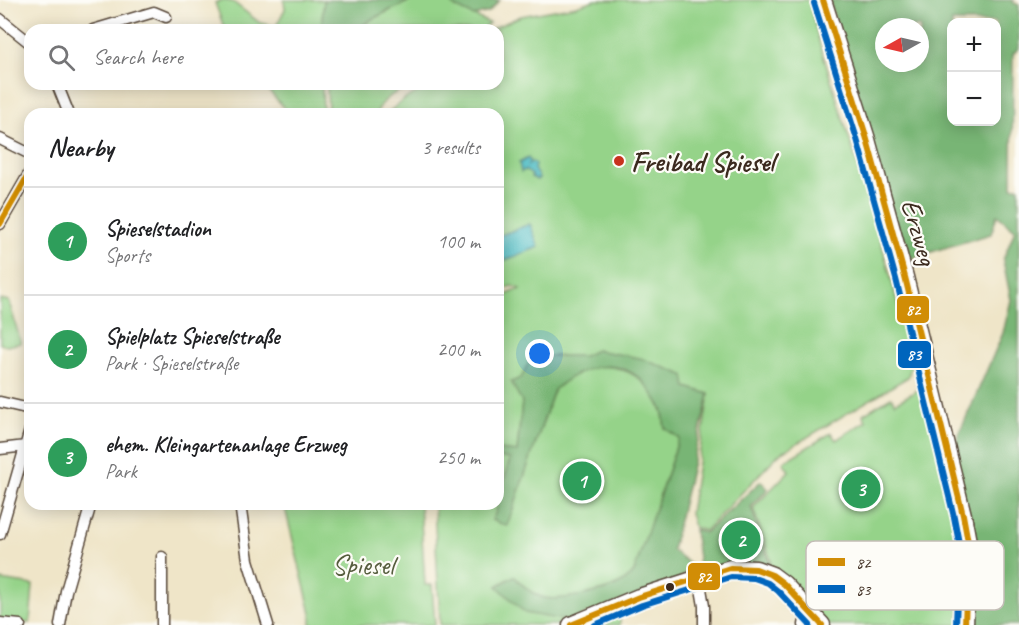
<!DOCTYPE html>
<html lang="en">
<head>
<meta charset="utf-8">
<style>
	body { margin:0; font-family:Caveat,sans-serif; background:#f2f2f2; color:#202124 }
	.controls { position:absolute; right:18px; top:18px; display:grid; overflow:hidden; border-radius:12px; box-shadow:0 3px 15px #0003 }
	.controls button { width:54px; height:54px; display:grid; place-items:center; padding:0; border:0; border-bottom:2px solid #e0e0e0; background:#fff; color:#202124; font:30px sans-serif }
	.compass { position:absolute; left:875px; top:18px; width:54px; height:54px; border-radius:50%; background:#fff; box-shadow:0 3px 15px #0003; rotate:262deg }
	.you { position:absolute; left:540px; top:354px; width:21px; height:21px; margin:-15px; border:4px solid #fff; border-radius:50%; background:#1a73e8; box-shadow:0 0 0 9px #1a73e833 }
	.badge { display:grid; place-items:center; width:39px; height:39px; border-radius:50%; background:#0f766e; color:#fff; font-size:20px; font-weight:700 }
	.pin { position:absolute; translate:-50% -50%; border:3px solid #fff; box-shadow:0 2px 6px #0006 }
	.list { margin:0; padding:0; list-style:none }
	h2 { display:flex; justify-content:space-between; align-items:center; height:78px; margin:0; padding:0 24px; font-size:26px }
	h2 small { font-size:20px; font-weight:400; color:#757577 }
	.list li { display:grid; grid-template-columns:39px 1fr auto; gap:18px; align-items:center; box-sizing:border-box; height:108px; padding:0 24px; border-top:2px solid #e0e0e0 }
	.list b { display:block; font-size:22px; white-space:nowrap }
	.list p { margin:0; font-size:20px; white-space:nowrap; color:#757577 }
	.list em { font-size:20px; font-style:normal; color:#757577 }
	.icon { flex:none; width:33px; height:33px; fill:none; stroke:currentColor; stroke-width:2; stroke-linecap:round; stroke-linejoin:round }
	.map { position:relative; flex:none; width:1019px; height:625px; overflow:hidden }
	.search { position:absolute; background:#fff; box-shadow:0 3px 15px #0003; left:24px; top:24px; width:480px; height:66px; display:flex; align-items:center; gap:15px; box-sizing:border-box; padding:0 21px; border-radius:18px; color:#757577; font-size:22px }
	.panel { position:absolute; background:#fff; box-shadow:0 3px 15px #0003; left:24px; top:108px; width:480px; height:402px; border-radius:18px }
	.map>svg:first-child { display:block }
</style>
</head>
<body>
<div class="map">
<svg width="1019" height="625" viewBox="0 0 1019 625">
	<rect width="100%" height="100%" fill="#fdfcf7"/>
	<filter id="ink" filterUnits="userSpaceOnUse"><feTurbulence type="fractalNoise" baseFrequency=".0167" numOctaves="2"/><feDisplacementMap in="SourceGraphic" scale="12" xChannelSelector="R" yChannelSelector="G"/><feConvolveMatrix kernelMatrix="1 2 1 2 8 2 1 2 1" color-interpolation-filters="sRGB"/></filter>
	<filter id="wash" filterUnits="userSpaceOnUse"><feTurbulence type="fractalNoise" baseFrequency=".008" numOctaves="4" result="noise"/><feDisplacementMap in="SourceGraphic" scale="24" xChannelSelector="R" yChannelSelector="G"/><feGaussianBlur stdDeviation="1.35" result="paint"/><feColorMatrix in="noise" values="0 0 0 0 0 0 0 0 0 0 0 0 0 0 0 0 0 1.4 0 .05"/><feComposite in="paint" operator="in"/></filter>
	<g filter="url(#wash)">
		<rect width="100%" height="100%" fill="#efe5c8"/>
		<path fill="#95d389" stroke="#687e54" stroke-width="1.5" d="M222,0l11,2 27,21 16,3 9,-17 -1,-9h40l-3,30h-96l-10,-27z
			M412,0h39l2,6 36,17 -8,7h-123l14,-11z
			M595,0h214l11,45 58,185 35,130 -5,17 -129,77 -74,77 -11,-4 -4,-14 19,-119 -23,-7 -89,-37 -13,6h-52l-10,46 -5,50 -19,-2v-137l2,-1 -2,-14 22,-9 -8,-3 -8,3 -3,-5 -3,1v-171h-111c35,-35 65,-30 111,-30v-54h-9l32,-14 55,-10z
			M263,84h59l1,30h-39v-6z
			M327,84h87c-15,6 -32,14 -38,30h-48z
			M0,299l9,2 12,42 -14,3 -7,-2z
			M599,366c28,-1 52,16 62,43 3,5 3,13 4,19l14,10 -45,134c-4,4 -9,9 -15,12 -14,8 -59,17 -74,14 -13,-3 -23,-13 -31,-22l-17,10 71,35 -13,4h-115l-6,-121h64v-47l12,1 -14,54 -4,8 15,6 47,-136c14,-13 27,-19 45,-24z
			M925,386l39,156 -4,83h-137l-53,-54 1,-10 -18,-53 36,-37 -6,-9 48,-29 5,7 30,-19 -3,-7 28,-17 4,6z
			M284,504h136l5,81h7l3,40h-124v-12z
			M0,580l33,5 -3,38 -30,-2z
			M619,609l1,16h-38z"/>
		<path fill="#78b575" stroke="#5a704a" stroke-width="1.5" fill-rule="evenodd" d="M324,0h87l-39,19 -16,11h-35z
			M451,0h49l-11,12 -15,4 -21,-10z
			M829,0h185l-2,2 7,3v43l-6,6 -1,133h7v438h-50l-17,-175 51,-117 8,-33 -8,-40 12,-30 -18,-15 -6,19 -86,26zM952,22h44v100h-44zM884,27h36v36h-36z
			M596,350l44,8 44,17 2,12 23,7 -37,156 19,15 -9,13 -114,43 -43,-8 -28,-27 17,-10c8,9 18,19 31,22 15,3 60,-6 74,-14 6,-3 11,-8 15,-12l45,-134 -14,-10c-1,-6 -1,-13 -3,-19 -4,-8 -11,-17 -16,-24 -27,-31 -65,-19 -92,5l-47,136 -15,-6 4,-8 14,-53 -12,-2v-7l19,2 5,-50 -11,-20 10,-4 11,-22h52z
			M761,481l7,8 -17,18 18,54v8l-69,4 -6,-44 11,4z"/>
		<path fill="#4cbbc3" stroke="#447270" stroke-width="1.5" d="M528,158l2,3 -2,4 5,-3 2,3 -1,4 5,9 -2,2 -6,-3 1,-2 -7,-5 -4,2 -2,-9z
			M530,224l9,23 -41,16v-27z"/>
	</g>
	<g filter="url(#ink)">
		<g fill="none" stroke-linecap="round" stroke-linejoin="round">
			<defs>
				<path id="street" d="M0,19l30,24
					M93,30l61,-18 12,5
					M57,84l12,30
					M0,139l30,15
					M0,224l30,-52
					M0,402l30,7
					M0,449l26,-3
					M240,504l8,56 20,65
					M0,534l30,-104
					M699,577l5,29v19
					M0,623l20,2
					M60,625l6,-34 25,-87
					M162,625v-68
					M804,625l3,-17"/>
				<path id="secondary" d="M823,0l43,136 39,141 58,238 5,27 -3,83
					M571,625l68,-28 91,-29 26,1 16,6 12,9 38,41"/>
			</defs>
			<use href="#street" stroke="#564638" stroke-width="13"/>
			<use href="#secondary" stroke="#564638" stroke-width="19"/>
			<use href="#street" stroke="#fff" stroke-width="10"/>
			<use href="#secondary" stroke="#fff" stroke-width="16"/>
			<defs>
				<path id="bus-1" d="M823,0l43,136 39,141 58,238 5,27 -3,83
					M0,224l30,-52
					M571,625l68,-28 91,-29 26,1 16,6 12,9 38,41"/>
				<path id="bus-2" d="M814,3l43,136 39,140 58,238 5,26 -3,82
					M595,625l47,-20 89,-28 23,1 14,5 10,8 32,34"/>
			</defs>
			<use href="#bus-1" stroke="#fdfcf7" stroke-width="10"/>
			<use href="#bus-2" stroke="#fdfcf7" stroke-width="10"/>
			<use href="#bus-1" stroke="#d18d06" stroke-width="6"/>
			<use href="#bus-2" stroke="#0065bd" stroke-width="6"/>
		</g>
	</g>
	<circle fill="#c8321e" stroke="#fdfcf7" stroke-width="2" cx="619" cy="161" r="6"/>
	<circle fill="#3b2a1e" stroke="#fdfcf7" stroke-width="2" cx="670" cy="587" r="5"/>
	<g text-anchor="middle" stroke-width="4.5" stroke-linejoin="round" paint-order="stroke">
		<g font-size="28" font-weight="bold" fill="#3b2a1e" stroke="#fdfcf7" text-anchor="start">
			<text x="631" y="171">Freibad Spiesel</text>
		</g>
		<g font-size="28" fill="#3b2a1e" stroke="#fdfcf7">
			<text transform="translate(920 232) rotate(74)" y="10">Erzweg</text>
		</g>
		<g font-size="28" fill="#565d3e" stroke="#fdfcf7">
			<text x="363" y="574">Spiesel</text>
		</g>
	</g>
	<rect x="806" y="541" width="198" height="69" rx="9" fill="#fdfcf7" stroke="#c3bdb6" stroke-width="1.5"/>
	<rect x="818" y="558" width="27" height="8" fill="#d18d06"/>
	<rect x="818" y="585" width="27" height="8" fill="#0065bd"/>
	<g font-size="16" fill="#3b2a1e">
		<text x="856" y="568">82</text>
		<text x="856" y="595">83</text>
	</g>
	<g stroke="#fdfcf7" stroke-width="2">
		<rect x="896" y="295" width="34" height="29" rx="6" fill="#d18d06"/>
		<rect x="897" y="340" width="35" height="29" rx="6" fill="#0065bd"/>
		<rect x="687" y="562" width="34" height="29" rx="6" fill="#d18d06"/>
	</g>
	<g font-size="16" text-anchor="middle" font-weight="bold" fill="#fff">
		<text x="913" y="315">82</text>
		<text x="914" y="360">83</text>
		<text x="704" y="582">82</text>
	</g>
</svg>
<div class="controls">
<button>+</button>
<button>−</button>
</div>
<svg class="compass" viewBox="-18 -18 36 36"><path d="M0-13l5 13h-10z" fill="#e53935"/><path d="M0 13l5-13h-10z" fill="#757577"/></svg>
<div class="you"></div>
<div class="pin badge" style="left:582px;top:481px;background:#2e9e5b">1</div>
<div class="pin badge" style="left:741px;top:540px;background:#2e9e5b">2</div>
<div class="pin badge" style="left:861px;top:489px;background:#2e9e5b">3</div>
<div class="search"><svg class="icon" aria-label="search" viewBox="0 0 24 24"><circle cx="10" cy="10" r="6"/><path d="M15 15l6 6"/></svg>Search here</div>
<section class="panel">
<h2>Nearby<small>3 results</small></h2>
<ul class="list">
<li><span class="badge" style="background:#2e9e5b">1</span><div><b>Spieselstadion</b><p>Sports</p></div><em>100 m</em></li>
<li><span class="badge" style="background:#2e9e5b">2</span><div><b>Spielplatz Spieselstraße</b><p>Park · Spieselstraße</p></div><em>200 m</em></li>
<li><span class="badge" style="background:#2e9e5b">3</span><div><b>ehem. Kleingartenanlage Erzweg</b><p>Park</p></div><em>250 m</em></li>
</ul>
</section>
</div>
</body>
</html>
